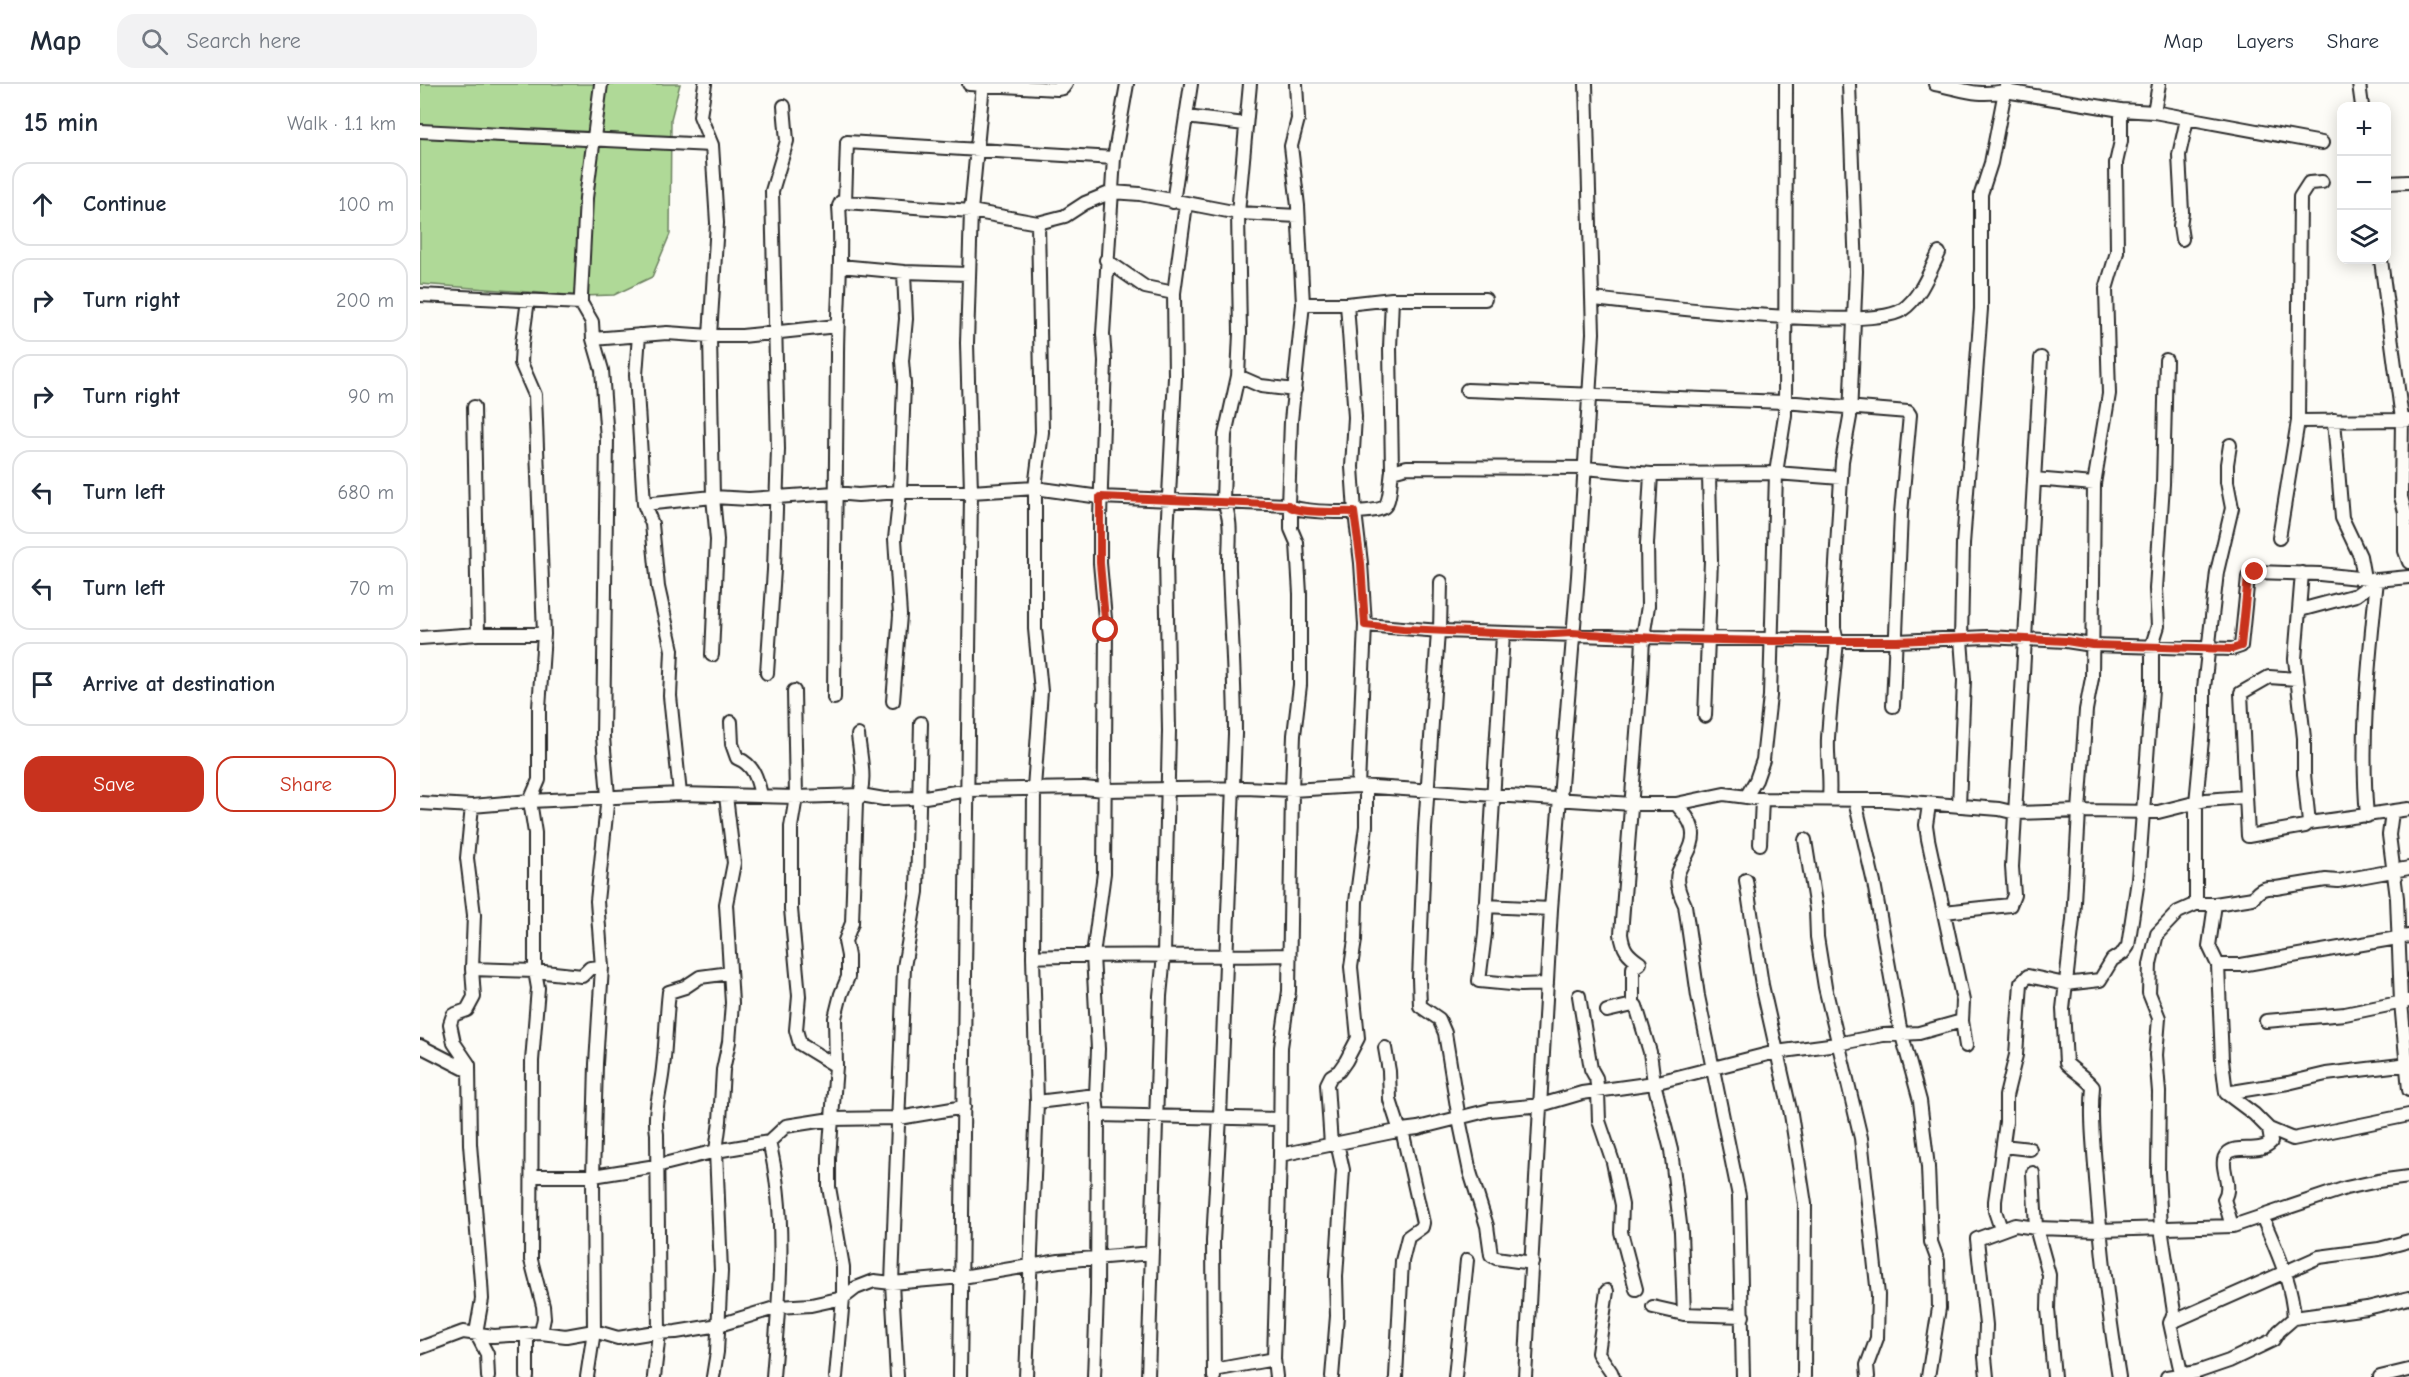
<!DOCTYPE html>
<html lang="en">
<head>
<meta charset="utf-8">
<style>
	body { margin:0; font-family:"Comic Neue",sans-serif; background:#f2f2f3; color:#1f2937 }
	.controls { position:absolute; right:18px; top:18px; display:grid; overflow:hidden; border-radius:12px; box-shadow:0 3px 15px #0003 }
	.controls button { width:54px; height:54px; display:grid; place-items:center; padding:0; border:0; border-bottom:2px solid #e0e1e3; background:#fff; color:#1f2937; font:30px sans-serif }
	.stop { position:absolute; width:18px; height:18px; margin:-14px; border:4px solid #c8321e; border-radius:50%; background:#fff }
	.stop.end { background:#c8321e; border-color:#fff; box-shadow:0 2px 6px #0008 }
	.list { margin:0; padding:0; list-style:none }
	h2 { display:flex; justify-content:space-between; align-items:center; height:78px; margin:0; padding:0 24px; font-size:26px }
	h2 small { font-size:20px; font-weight:400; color:#747a83 }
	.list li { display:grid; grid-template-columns:39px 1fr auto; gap:18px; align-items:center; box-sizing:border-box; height:84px; margin:0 12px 12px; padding:0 12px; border:2px solid #e0e1e3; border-radius:18px }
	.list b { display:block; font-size:22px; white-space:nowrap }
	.list em { font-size:20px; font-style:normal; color:#747a83 }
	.actions { display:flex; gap:12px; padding:18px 24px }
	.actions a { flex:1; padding:14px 0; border:2px solid #c8321e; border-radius:18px; text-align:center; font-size:21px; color:#c8321e }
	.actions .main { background:#c8321e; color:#fff }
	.icon { flex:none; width:33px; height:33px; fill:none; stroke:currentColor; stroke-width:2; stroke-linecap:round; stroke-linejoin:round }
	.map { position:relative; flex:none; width:1989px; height:1293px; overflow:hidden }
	header { display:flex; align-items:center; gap:36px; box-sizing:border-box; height:84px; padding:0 30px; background:#fff; border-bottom:2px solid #e0e1e3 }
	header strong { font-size:28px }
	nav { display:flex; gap:33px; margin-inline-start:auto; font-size:21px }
	.search { width:420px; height:54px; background:#f2f2f3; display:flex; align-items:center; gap:15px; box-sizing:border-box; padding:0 21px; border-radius:18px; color:#747a83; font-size:22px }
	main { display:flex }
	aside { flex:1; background:#fff }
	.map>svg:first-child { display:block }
</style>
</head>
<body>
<header>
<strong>Map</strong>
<div class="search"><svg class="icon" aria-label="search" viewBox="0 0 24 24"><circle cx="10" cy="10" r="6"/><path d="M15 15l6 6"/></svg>Search here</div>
<nav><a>Map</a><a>Layers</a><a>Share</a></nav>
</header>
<main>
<aside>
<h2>15 min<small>Walk · 1.1 km</small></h2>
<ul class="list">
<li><svg class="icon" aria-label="ahead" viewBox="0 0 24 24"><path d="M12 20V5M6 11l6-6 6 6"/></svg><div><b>Continue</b></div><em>100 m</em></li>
<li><svg class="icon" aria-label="right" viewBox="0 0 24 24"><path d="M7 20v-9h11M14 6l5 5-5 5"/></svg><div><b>Turn right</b></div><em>200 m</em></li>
<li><svg class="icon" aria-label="right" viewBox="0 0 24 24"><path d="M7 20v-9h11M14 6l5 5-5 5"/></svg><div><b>Turn right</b></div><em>90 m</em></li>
<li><svg class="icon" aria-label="left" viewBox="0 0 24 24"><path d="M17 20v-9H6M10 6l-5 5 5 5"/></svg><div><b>Turn left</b></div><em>680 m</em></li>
<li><svg class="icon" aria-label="left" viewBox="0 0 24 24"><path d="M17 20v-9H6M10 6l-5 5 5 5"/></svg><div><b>Turn left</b></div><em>70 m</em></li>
<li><svg class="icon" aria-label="arrive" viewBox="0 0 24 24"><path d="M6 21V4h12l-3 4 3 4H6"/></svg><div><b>Arrive at destination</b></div></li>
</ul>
<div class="actions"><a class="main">Save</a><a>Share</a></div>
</aside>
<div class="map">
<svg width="1989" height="1293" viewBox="0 0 1989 1293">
	<rect width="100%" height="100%" fill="#fdfcf7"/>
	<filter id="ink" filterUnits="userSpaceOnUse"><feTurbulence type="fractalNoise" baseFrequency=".0167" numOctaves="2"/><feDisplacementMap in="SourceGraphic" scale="12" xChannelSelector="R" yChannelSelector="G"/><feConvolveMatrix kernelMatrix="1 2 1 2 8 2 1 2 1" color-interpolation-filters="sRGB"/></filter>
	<g filter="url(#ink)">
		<path fill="#afd997" stroke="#6d8261" stroke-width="1.5" d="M0,0h260l-9,35 -1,115 -18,43 -38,18 -33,1 -161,-12z"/>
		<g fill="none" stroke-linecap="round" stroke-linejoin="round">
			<defs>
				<path id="minor" d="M285,0l-5,32 12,29
					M549,0l88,5 6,-1 3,-4
					M1515,0c28,5 40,13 70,7l1,-5
					M1939,0l3,22
					M1701,26l33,2 168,31
					M1734,28l5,-28
					M766,33l59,7
					M0,47l292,14 5,78 -7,113 3,161 4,43 -5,115
					M1966,99l23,-1
					M425,118l126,9 67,12 4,209 -7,56v141l6,62 -7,97 -1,169 4,145 -11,275
					M753,118l18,-118
					M618,139l27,-7 20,-13 27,-11 28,2 98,19 60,3
					M1762,155l-2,-13 2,-14 -3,-57 8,-36
					M686,176l39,27 29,6
					M1961,176l21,159 -1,78 4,15v39l4,11
					M420,182l64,6 65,2
					M0,211l161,8
					M972,215l-2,49 2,123
					M1174,215c50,6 274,33 308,11 18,-12 28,-39 37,-57
					M108,216l-6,44 -1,19 14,32 9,239
					M883,220h44l45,-5h93
					M927,220l8,113 -3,50 3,45 6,51 4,62 -7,161
					M219,251l-3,40 8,129 8,20 6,63 14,63 -2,46 10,98
					M173,255l74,-6 43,3h32l95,-10
					M818,292l23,10 34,4
					M1047,306l317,12 124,10 2,3 -9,98 -8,193
					M54,323l4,227
					M1914,336l8,98 18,38 4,22
					M1878,337l110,-1
					M1614,395l60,5
					M224,420l69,-7 36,2 86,-6 23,2 42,-3h71l64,-4 65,9 188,8c7,8 86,10 96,2 7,-6 6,-26 8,-36l15,-4 178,1 66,6 125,-1 65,5
					M868,421l3,-84 12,-117 -5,-98 -7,-60 7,-27 -2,-35
					M1859,454l19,-117 2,-224 9,-14 13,-1
					M1882,489l-7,86 9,79v36l5,49
					M1880,526l56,-15 21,-15
					M945,541l75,6 1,-49
					M1018,547l-13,198 -6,150 1,27 19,13 6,14 14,86 11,53 17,54 4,29 5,3 36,5
					M1020,547l203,6 5,-31 -1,-62 4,-70
					M1083,550l-18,300 -6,47 42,4 26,-1
					M0,554l58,-4h66l-5,74v72l-9,21 150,-7 116,3 65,-2 23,4 35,-1 49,-8 116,-2 20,2 141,-2 47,2 66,-4 274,18h44l48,-10 38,5 124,1 113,9 17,4 63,-2 7,-101 6,-32 2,-194 15,-90 -3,-105 11,-37 -1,-89 5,-22v-31l-116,-19 -14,72 -10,31v115l-18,235 -2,95 3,41 -5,126
					M347,589l7,-103 4,-121 -6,-258 15,-50 -3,-35
					M1877,595l-28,-2 -28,16 7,143 57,-10 4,-3 100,-14
					M374,607l2,106 -5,30v82l8,87 -3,34 4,14 36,22
					M414,614c1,-114 1,-228 3,-342 0,-50 6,-100 2,-150l2,-4h4l2,-60 267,16
					M473,617l7,-86 -5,-76 5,-47 4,-108 -2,-23 4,-42 -2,-47
					M1285,632l6,-156 -2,-85
					M311,638l1,22 5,14c17,7 20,20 24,37
					M1326,713l10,-17 7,-20 7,-64 6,-223 9,-58 1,-331
					M1409,715c2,-20 -2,-40 -1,-61 2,-32 6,-65 9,-97l-3,-13v-30l8,-137 8,-44 6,-146 -7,-187
					M1435,717l19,82 26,145 20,73 8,66 3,75 7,19 1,47 -11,69
					M0,719l52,3 58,-5 5,32v138l3,17 -6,73 -1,199 12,46 1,12 -3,15
					M1256,720c6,7 14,15 16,24 5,16 -9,31 -14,45 -3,10 3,24 7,32l13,91 41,200 4,181
					M52,722l-5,52 7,57 -2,54 63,2 47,5 8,-8 12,-1
					M1972,728l-3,23 8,63 4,104 8,88
					M1947,732c-7,-80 2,-156 10,-236
					M1385,756l11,69 1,28 8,50 36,151 17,157 -1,43 -10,27 1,12
					M1340,760l2,-45
					M1326,796l16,105 29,129 14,90 -1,173
					M1776,820v-101l8,-85v-30l13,-116 15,-64 -5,-26v-18l3,-19
					M1795,820l-6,42 9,19 4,95 4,33 28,21 15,15 24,10 116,-24
					M1065,822l66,3
					M1524,828l66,-7 4,-10 -2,-28 29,-509
					M613,873c85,-3 171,0 256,-2
					M1798,881h23l168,-29
					M52,885l2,28 -7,13 -14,5 -3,9 4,19 15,22 1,79 11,138 1,17 -6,34 11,21 1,23
					M1159,912l12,73 5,9 2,14 1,29 14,41 9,43 -1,27 15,57
					M1213,921l3,1 14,46 4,31 17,67 10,82 3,82
					M1187,927l26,-6v-37l7,-5c-13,-9 -17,-14 -19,-29l20,-252 2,-45 254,4 90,-4 79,4 26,4 140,4 9,-3 7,-69 7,-5 65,2 57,6 32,-3
					M1542,937l4,25
					M1846,937l79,-7 63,-13
					M0,962l49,25
					M965,964l4,23 1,29 10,31
					M1806,1009l62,-10 38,-9 83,-10
					M617,1018l59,-7
					M678,1031l182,4
					M349,1058c19,75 10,158 4,235
					M911,1061l-4,-61 4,-8 8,-5 7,-10 12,-23 -7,-71 4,-27 1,-38 10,-76v-39
					M1583,1062l27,3
					M860,1071l122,-25 16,-2 72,-18 51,-5 41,-12 72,-10 122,-31 61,-8 46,-9 36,-2 43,-12 1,-20 -35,-162 -2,-14 3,-20
					M1613,1089l3,55 13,47 -1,34 6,68
					M112,1092h61l63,-10 60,-15 53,-9 17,-16 45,-7 68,-1 65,-11
					M1842,1132c14,34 30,65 32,102
					M1812,1142l-8,-27c10,-15 -7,-35 3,-45 9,-11 32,1 44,-12l-2,-13
					M1581,1145l-6,-18v-10l11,-79v-26l10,-41 5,-72 7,-7 37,8 35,-4 12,-20 11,-7 5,-7 10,-66 14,-190v-45l6,-19 -2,-37 7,-105 3,-124
					M1187,1207l-9,62 13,19 2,5
					M1233,1223l31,7 59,2
					M1750,1239l149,-66 60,-8 30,-8
					M107,1251v42
					M0,1264l43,-16 31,4 47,-3 25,3 28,-5 24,7 31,-5 27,-1 43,-7 59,-18 33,-2 32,-7 13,-10 18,-7 18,2 70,-6 97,-16 93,-8
					M794,1286l60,-11
					M167,1293l7,-46 -1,-155 3,-112 6,-97 -5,-66 11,-105 -5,-59 4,-298 -5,-69 -9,-31 -1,-17 -11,-19v-7l5,-98 15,-114
					M234,1293l5,-44 -2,-199c-4,-22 4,-44 6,-66 3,-25 3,-50 6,-76l16,-5 15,-10 30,-4
					M293,1293l4,-25 4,-81 -5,-120 4,-30 3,-51 6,-28 3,-39 -6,-99 8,-41 -8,-67
					M416,1293l7,-79v-31l-14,-80v-29l7,-92 -1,-48 6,-24 7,-17v-21l-3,-15 7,-18 4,-121c12,-17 4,-47 2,-67
					M477,1293l-5,-94 12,-316 13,-75 4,-169
					M540,1293l11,-885 -4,-149 4,-132 12,-127
					M674,1293l3,-83 1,-179 -2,-20 2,-46 -5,-94 11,-82 2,-243 -6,-67v-45l5,-157 -2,-27 11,-176 13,-74
					M728,1293l12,-381 4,-41 5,-224 -3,-176 9,-178 -1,-84 12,-89
					M794,1293l-1,-136 7,-124 15,-383c0,-55 -4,-110 -6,-165 -1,-22 5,-48 -6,-68l2,-66 13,-59 2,-43 -2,-120 12,-129
					M856,1293l-2,-18 6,-204 1,-108 8,-56 3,-201 2,-55 6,-50v-91l-3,-51 -6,-14v-21
					M912,1293l5,-61 -1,-39 7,-107 -6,-27
					M976,1293l6,-116 6,-24 14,-10 1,-4 -21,-93
					M1035,1293l12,-117
					M1105,1293l26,-468 27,-333 15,-243 -7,-249
					M1567,1293l-2,-20 1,-32 -9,-86 38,-14 21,3 63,2 134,-4 113,-38 32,-7 31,-4
					M1699,1293c-11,-65 -18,-132 -23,-198 -2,-31 -6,-61 -3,-92 -8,-10 -18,-15 -27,-24l-3,-54 10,-89 6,-109 79,1 48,-12 38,-3
					M1747,1293l30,-5 32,-11 44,-21 6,-9 15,-13 73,-10 42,-10
					M1762,1293l-12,-54 4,-11 -13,-84 -3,-56 1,-80 -3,-37 3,-37 -10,-25 1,-29 7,-30 21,-22 18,-8h19l38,-6c6,-9 12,-11 23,-10l50,-8 12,1 71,-13
					M1960,1293l29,-7"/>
			</defs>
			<use href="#minor" stroke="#2b2b2b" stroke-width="16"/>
			<use href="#minor" stroke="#fdfcf7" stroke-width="12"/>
		</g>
	</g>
	<g fill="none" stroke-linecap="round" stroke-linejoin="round" filter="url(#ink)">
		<path stroke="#c8321e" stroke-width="8" d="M686,546l-6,-67v-66l188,8c9,10 52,6 66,7l7,51 4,62 38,4 133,6 36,-2 99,6 101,2h125l91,-4 78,4 26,4 140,4 9,-3 7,-69 7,-5"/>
	</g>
</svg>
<div class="controls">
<button>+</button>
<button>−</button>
<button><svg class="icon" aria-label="layers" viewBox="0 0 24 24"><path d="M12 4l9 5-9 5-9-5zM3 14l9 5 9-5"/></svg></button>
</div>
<div class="stop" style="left:686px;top:546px"></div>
<div class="stop end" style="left:1835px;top:488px"></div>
</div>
</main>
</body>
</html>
